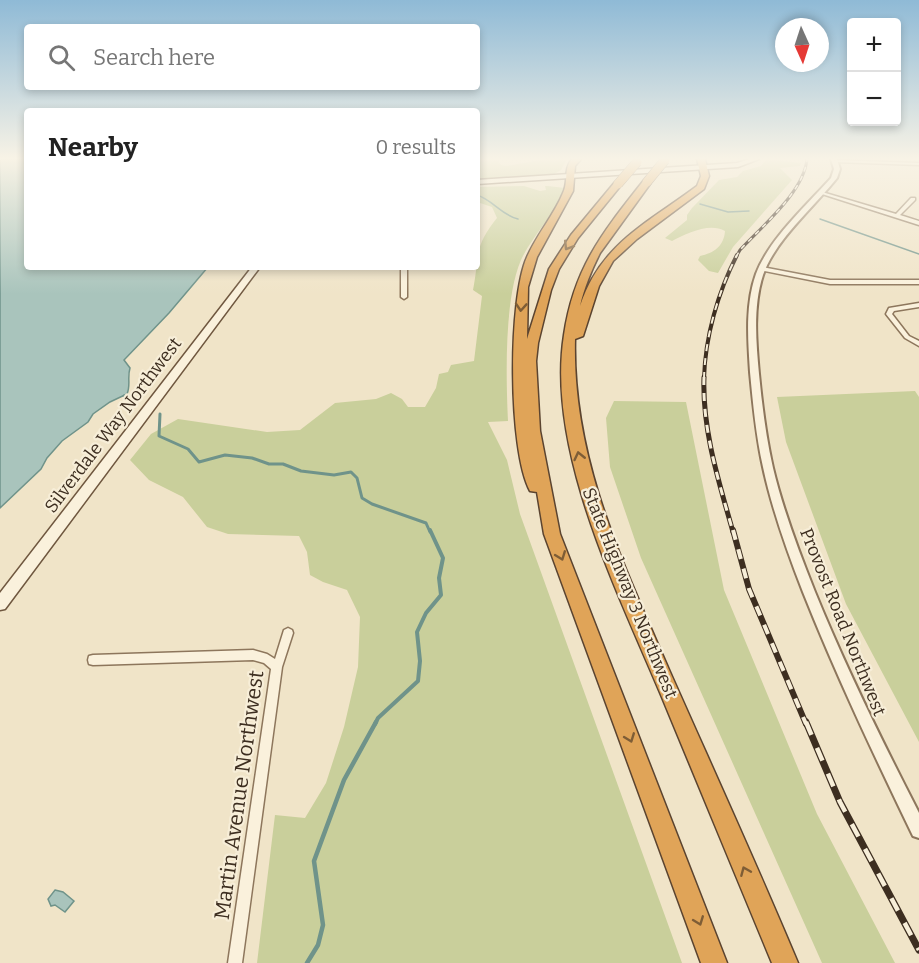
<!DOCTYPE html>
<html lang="en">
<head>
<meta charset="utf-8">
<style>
	body { margin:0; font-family:Bitter,serif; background:#f6f6f6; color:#222 }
	.controls { position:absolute; right:18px; top:18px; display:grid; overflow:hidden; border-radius:6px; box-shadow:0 3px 9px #0003 }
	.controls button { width:54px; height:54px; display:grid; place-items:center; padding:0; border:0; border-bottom:2px solid #e0e0e0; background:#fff; color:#222; font:30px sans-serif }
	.compass { position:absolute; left:775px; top:18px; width:54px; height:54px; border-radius:50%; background:#fff; box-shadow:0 3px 9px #0003; rotate:177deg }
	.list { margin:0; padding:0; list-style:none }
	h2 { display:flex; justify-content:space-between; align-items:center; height:78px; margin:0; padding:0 24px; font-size:26px }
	h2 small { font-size:20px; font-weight:400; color:#767676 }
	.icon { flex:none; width:33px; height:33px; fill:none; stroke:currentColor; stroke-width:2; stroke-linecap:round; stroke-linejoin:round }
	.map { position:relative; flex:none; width:919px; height:963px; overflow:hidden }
	.search { position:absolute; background:#fff; box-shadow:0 3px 9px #0003; left:24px; top:24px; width:456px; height:66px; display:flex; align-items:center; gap:15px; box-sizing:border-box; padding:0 21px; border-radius:6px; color:#767676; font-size:22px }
	.panel { position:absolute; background:#fff; box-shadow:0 3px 9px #0003; left:24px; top:108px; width:456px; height:162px; border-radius:6px }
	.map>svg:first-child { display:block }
</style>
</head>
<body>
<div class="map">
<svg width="919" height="963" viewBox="0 0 919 963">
	<rect width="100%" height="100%" fill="#f0e4c8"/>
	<path fill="#c9cf9b" d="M481,159h16l4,6 5,1 40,-7h21l-6,11 -7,4 -77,5v-12z
		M767,159l34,4 -1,3 -20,2 12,12 -59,67 -15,26 -9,-2 -11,-11 2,-4c14,-3 24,-10 25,-25 -15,-9 -38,2 -53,10l-7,-3 22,-18v-5l5,-7 27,-28 18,-3 6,-6 18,-5z
		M524,186l16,5 6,-1 -1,-4h3l17,2c-6,21 -33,48 -44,72 -17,39 -15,118 -13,161l-20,1 19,38 13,54 162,449h-425l18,-148 30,3 21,-35 18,-56 14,-60 2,-50 -13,-27 -24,-8 -13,-7 -3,-23 -8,-16 -71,-2 -21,-7 -24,-30 -34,-17 -19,-20 21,-26 27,-15 89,13 33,-2 35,-27 41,-4 15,-6 11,6 6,8h17l11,-19 3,-14 9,-2 3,-7 23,-4 8,-65 -9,-6c7,-35 0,-42 24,-72l-5,-11 -15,-5v-15z
		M915,391l4,6v345l-73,-138 -60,-162 -9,-45z
		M614,401l72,1 38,188 93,224 78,149h-73l-181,-405 -31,-91 -4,-49z"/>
	<path fill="#a9c4bc" stroke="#6f938a" stroke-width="1.5" d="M0,159h27v108h181l-39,46 -45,47 6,8c-3,10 1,17 -3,26l-17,8 -17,12 -5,8 -26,19 -15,17 -6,11 -41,39z
		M55,890l8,2 11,9 -9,11 -10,-7 -4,1 -3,-7z"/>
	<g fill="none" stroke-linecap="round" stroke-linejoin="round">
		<path stroke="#6f938a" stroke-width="1.5" d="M477,195c16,5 24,20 41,24
			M700,204l28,8 21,-1
			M820,219l99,35"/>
		<path stroke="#6f938a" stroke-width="3" d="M124,396l8,3
			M160,414l-1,22 29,13 11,13 26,-7 27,3 17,6h14l18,7 33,4 17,-3 6,6 5,20 10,6 54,19 4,9"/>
		<path stroke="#6f938a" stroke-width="4" d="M375,724l3,-6 40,-37 2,-20 -3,-29 9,-19 15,-18 -2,-17 4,-20 -13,-28"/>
		<path stroke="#6f938a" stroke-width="4.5" d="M307,963l11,-18 5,-20 -9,-64 30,-81 32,-58"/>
		<defs>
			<path id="minor" d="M833,160l86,3v2l-84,-3 -2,-1z
				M822,192l74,22 15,-16h4v2l-15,15 19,6v4l-97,-31z
				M401,267h6v30l-3,2 -3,-2z
				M762,267l68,13h89v4h-89l-70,-14 -1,-1z
				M919,303v4l-25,4 -2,3 17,22 10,5v5l-14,-8 -19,-24 3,-6z
				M288,628l4,2 1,3 -11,34 -40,296h-14l43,-294 -7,-6 -11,-3 -160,5 -4,-1 -1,-4 1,-4 4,-1 160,-5 14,4 8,5 9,-29z"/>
			<path id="tertiary" d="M831,159h6l3,10 -3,9c-23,29 -62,62 -74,97 -10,31 -7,66 -4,99 3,31 7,63 14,94 10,42 26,84 42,124 31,76 67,149 104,221v25l-6,-2c-39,-81 -77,-161 -110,-244 -16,-41 -31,-83 -40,-125 -7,-31 -10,-63 -13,-95 -2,-32 -5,-67 6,-98 13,-35 51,-69 75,-96l3,-9z"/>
			<path id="secondary" d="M750,159h9l-21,8 -261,17v-4l260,-17z
				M252,267h8l-255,342 -5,1v-17z"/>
			<path id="motorway" d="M572,159h9l-6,7 -2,25 -36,66 -9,30 -1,52 22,-70 22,-34 44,-53 7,2 -44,54 -19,31 -8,21 -13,53 -2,18 4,70 20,103 167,429h-26l-157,-429 -7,-42 -7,-1c-22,-41 -22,-192 -3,-234 10,-23 27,-42 36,-64 6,-12 0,-24 9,-34z
				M697,159h8l4,17 -5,13 -67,50 -24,22 -14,25 -16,50 -8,3c-3,121 48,224 95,333 43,97 87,193 128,291h-26c-37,-89 -74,-179 -111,-268 -44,-105 -115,-245 -97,-360 10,-68 39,-103 80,-155h6v4l-50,69c-8,16 -16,35 -20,53 21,-63 68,-83 117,-120l4,-10z"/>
		</defs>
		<use href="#minor" stroke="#8d765c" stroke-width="3"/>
		<use href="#tertiary" stroke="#8d765c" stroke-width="4"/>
		<use href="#secondary" stroke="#6f573f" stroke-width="3"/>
		<use href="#motorway" stroke="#5b4430" stroke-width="3"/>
		<use href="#minor" fill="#faf1dc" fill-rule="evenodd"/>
		<use href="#tertiary" fill="#faf1dc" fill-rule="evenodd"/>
		<use href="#secondary" fill="#faf1dc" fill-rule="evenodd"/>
		<use href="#motorway" fill="#e0a458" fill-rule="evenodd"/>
		<defs>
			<path id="rail-far4" d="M736,257l4,-7c22,-24 64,-58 67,-91"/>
			<path id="rail-far3" d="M704,379c1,-42 14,-87 33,-124"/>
			<path id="rail-far2" d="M704,377c-2,53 15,105 29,155"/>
			<path id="rail-far1" d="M733,530l16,59 57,135"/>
			<path id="rail" d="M806,722l34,80 79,148"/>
		</defs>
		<use href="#rail-far4" stroke="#3d2e20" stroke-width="3"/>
		<use href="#rail-far3" stroke="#3d2e20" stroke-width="4"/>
		<use href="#rail-far2" stroke="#3d2e20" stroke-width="5"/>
		<use href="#rail-far1" stroke="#3d2e20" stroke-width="6"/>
		<use href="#rail" stroke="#3d2e20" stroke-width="7"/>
		<use href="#rail-far4" stroke="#f7eed8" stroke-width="1.5" stroke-dasharray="5" stroke-linecap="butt"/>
		<use href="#rail-far3" stroke="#f7eed8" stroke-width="2" stroke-dasharray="7" stroke-linecap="butt"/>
		<use href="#rail-far2" stroke="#f7eed8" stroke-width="3" stroke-dasharray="8" stroke-linecap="butt"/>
		<use href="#rail-far1" stroke="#f7eed8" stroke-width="4" stroke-dasharray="10" stroke-linecap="butt"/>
		<use href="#rail" stroke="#f7eed8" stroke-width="4.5" stroke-dasharray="14" stroke-linecap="butt"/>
		<defs>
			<path id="motorway-bridge" d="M647,182l18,-22
				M618,184l19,-22"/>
		</defs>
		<use href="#motorway-bridge" stroke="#5b4430" stroke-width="10" stroke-linecap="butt"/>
		<use href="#motorway-bridge" stroke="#e0a458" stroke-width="9"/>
	</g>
	<defs><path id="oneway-chevron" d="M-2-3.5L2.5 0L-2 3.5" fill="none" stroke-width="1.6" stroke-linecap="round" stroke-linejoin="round" transform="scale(1.5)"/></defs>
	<g stroke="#7e5d36">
		<use href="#oneway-chevron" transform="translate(568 246) rotate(122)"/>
		<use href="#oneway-chevron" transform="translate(521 307) rotate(94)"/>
		<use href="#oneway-chevron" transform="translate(579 456) rotate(-103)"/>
		<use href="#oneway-chevron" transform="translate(561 556) rotate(69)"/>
		<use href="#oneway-chevron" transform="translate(630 738) rotate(69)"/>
		<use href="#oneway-chevron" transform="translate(745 871) rotate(-113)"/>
		<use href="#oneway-chevron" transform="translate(699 921) rotate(69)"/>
	</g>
	<linearGradient id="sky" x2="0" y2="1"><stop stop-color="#8fbad6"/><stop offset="0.54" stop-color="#f8f3e6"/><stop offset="1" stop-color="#f8f3e6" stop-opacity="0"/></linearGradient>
	<rect width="919" height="294" fill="url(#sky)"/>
	<g text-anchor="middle" stroke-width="4.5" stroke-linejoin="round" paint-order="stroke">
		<g font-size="18" fill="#3d2e20" stroke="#f7eed8">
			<text transform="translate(113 425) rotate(-53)" y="6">Silverdale Way Northwest</text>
			<text transform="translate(630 593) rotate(68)" y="6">State Highway 3 Northwest</text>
			<text transform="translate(843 622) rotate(68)" y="6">Provost Road Northwest</text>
		</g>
		<g font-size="21" fill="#3d2e20" stroke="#f7eed8">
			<text transform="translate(239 795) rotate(-82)" y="7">Martin Avenue Northwest</text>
		</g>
	</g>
</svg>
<div class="controls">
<button>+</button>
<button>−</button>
</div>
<svg class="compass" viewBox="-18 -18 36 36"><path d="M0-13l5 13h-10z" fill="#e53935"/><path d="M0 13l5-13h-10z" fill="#767676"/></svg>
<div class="search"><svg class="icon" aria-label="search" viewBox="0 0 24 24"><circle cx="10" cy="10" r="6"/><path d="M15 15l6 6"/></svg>Search here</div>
<section class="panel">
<h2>Nearby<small>0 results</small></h2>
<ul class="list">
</ul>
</section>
</div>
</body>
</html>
